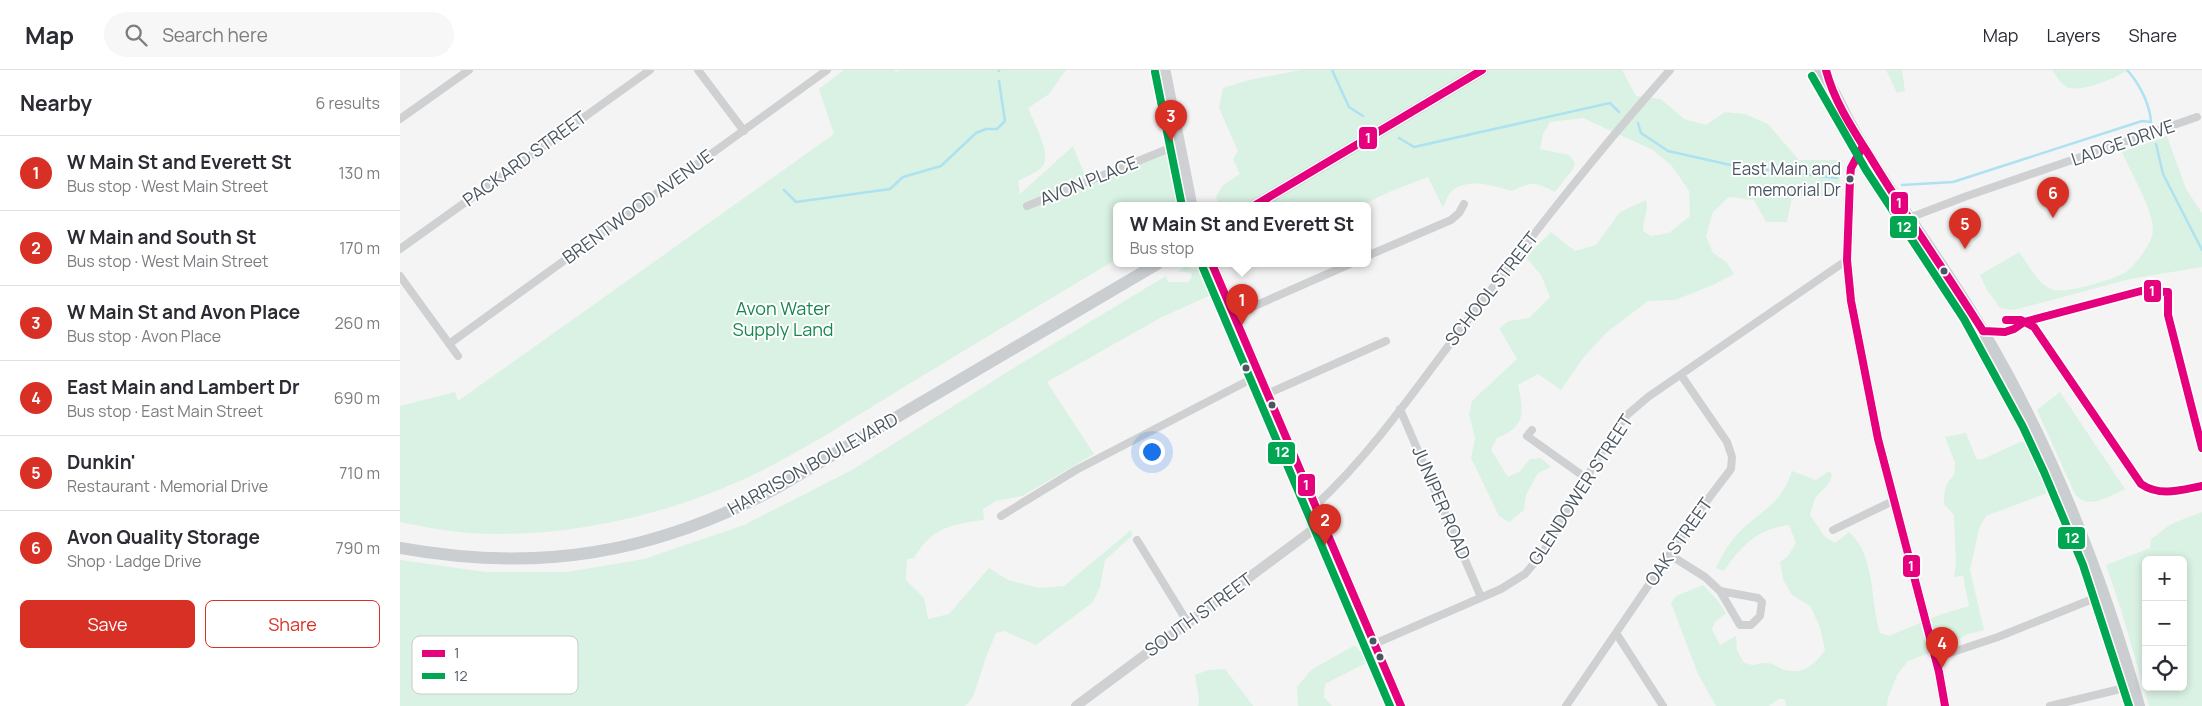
<!DOCTYPE html>
<html lang="en">
<head>
<meta charset="utf-8">
<style>
	body { margin:0; font-family:Manrope,sans-serif; background:#f7f7f7; color:#2b2b33 }
	.controls { position:absolute; right:15px; bottom:15px; display:grid; overflow:hidden; border-radius:8px; box-shadow:0 2px 8px #0003 }
	.controls button { width:45px; height:45px; display:grid; place-items:center; padding:0; border:0; border-bottom:1px solid #e1e1e2; background:#fff; color:#2b2b33; font:25px sans-serif }
	.you { position:absolute; left:751px; top:381px; width:18px; height:18px; margin:-12px; border:4px solid #fff; border-radius:50%; background:#1a73e8; box-shadow:0 0 0 8px #1a73e833 }
	.badge { display:grid; place-items:center; width:32px; height:32px; border-radius:50%; background:#d93025; color:#fff; font-size:16px; font-weight:700 }
	.pin { position:absolute; translate:-50% -41px; filter:drop-shadow(0 1px 2px #0008) }
	.pin::after { content:''; position:absolute; top:26px; width:18px; height:15px; background:inherit; clip-path:polygon(0 0,100% 0,50% 100%) }
	.popup { position:absolute; left:713px; top:132px; width:258px; height:65px; box-sizing:border-box; display:grid; place-content:center; border-radius:8px; background:#fff; filter:drop-shadow(0 1px 4px #0005); font-size:16px; white-space:nowrap; color:#7c7c81 }
	.popup b { font-size:19px; color:#2b2b33 }
	.popup::after { content:''; position:absolute; left:50%; top:100%; margin-left:-10px; border:10px solid transparent; border-top-color:#fff }
	.list { margin:0; padding:0; list-style:none }
	h2 { display:flex; justify-content:space-between; align-items:center; height:65px; margin:0; padding:0 20px; font-size:21px }
	h2 small { font-size:16px; font-weight:400; color:#7c7c81 }
	.list li { display:grid; grid-template-columns:32px 1fr auto; gap:15px; align-items:center; box-sizing:border-box; height:75px; padding:0 20px; border-top:1px solid #e1e1e2 }
	.list b { display:block; font-size:19px; white-space:nowrap }
	.list p { margin:0; font-size:16px; white-space:nowrap; color:#7c7c81 }
	.list em { font-size:16px; font-style:normal; color:#7c7c81 }
	.actions { display:flex; gap:10px; padding:15px 20px }
	.actions a { flex:1; padding:11px 0; border:1px solid #d93025; border-radius:8px; text-align:center; font-size:18px; color:#d93025 }
	.actions .main { background:#d93025; color:#fff }
	.icon { flex:none; width:28px; height:28px; fill:none; stroke:currentColor; stroke-width:2; stroke-linecap:round; stroke-linejoin:round }
	.map { position:relative; flex:none; width:1802px; height:636px; overflow:hidden }
	header { display:flex; align-items:center; gap:30px; box-sizing:border-box; height:70px; padding:0 25px; background:#fff; border-bottom:1px solid #e1e1e2 }
	header strong { font-size:24px }
	nav { display:flex; gap:28px; margin-inline-start:auto; font-size:18px }
	.search { width:350px; height:45px; background:#f7f7f7; display:flex; align-items:center; gap:12px; box-sizing:border-box; padding:0 18px; border-radius:28px; color:#7c7c81; font-size:19px }
	main { display:flex }
	aside { flex:1; background:#fff }
	.map>svg:first-child { display:block }
</style>
</head>
<body>
<header>
<strong>Map</strong>
<div class="search"><svg class="icon" aria-label="search" viewBox="0 0 24 24"><circle cx="10" cy="10" r="6"/><path d="M15 15l6 6"/></svg>Search here</div>
<nav><a>Map</a><a>Layers</a><a>Share</a></nav>
</header>
<main>
<aside>
<h2>Nearby<small>6 results</small></h2>
<ul class="list">
<li><span class="badge">1</span><div><b>W Main St and Everett St</b><p>Bus stop · West Main Street</p></div><em>130 m</em></li>
<li><span class="badge">2</span><div><b>W Main and South St</b><p>Bus stop · West Main Street</p></div><em>170 m</em></li>
<li><span class="badge">3</span><div><b>W Main St and Avon Place</b><p>Bus stop · Avon Place</p></div><em>260 m</em></li>
<li><span class="badge">4</span><div><b>East Main and Lambert Dr</b><p>Bus stop · East Main Street</p></div><em>690 m</em></li>
<li><span class="badge">5</span><div><b>Dunkin'</b><p>Restaurant · Memorial Drive</p></div><em>710 m</em></li>
<li><span class="badge">6</span><div><b>Avon Quality Storage</b><p>Shop · Ladge Drive</p></div><em>790 m</em></li>
</ul>
<div class="actions"><a class="main">Save</a><a>Share</a></div>
</aside>
<div class="map">
<svg width="1802" height="636" viewBox="0 0 1802 636">
	<rect width="100%" height="100%" fill="#f4f4f4"/>
	<path fill="#d9f2e3" fill-rule="evenodd" d="M444,0h50l2,2 5,-2h165l-17,24 -21,14c5,13 25,47 14,59 -6,6 -17,10 -24,14l2,13 53,-48 13,32 82,-33 12,61h-63v53c-71,42 -142,85 -213,128 -48,29 -96,61 -147,86 -87,42 -190,66 -287,60 -24,-2 -47,-6 -70,-11v-116l55,-14 3,9 376,-267 -15,-45z
		M901,0h321l14,26 25,3 23,20 22,6 19,-13 20,2 23,10 31,36h44l-6,36 -45,1 -5,25h-21l-12,-22 -25,-3 -16,15 -7,24 7,17 13,9 8,12 -21,11 -38,15 -27,1 -42,32 -23,25 -22,32 -23,-16 -20,11c6,27 8,42 -21,53l-6,12 17,27 12,-6 10,-12 11,-1 10,9 -13,6 -12,22 -2,15 -15,12 -10,-6 -28,-58 4,-20 -6,-24 3,-13 45,-42 -18,-31 10,-7 20,-3 21,-21 -9,-22 -15,-18 25,-25 24,19 21,-6 24,-33 26,-12c3,12 -3,19 -3,31l8,5 18,-3 21,-17 -1,-25 -17,-25 -19,-16 -70,-32 -33,4 -7,12 -3,15 29,6 6,8 -2,6 -18,23c-19,-10 -24,-11 -43,-1 -19,-5 -46,-15 -62,2 -3,4 -5,10 -7,15l-15,-31 -39,15 -29,14h-140l-4,-9 6,-11 18,-12 -7,-15 5,-8 -19,-43 4,-20 26,-8z
		M1486,0h16l3,21 -8,2z
		M1652,0h76c-12,8 -51,25 -63,16 -5,-3 -9,-11 -13,-16z
		M1767,66l19,53 16,24v54l-72,12 -116,31 -14,-2 -13,-18 -7,-15 39,-23c9,12 20,35 36,38 13,3 61,-11 71,-18 10,-8 26,-28 27,-41 1,-20 -23,-60 -31,-79z
		M785,197l14,3 14,24 -53,24 -113,64 47,72 -72,42 -26,5 -13,8 1,11c-32,4 -53,8 -70,38l-7,1 -1,21 18,18 4,21 21,-5 40,-46 19,12 31,8 25,-2 67,-56 1,6 -27,24 -5,27 -7,15 -57,43 -32,-14 -8,2 -10,24 -13,40 -8,9h-565v-146l86,12h81l77,-13 100,-34 108,-55 160,-101 154,-93 2,6h20l4,-5 -1,-4 -13,-2z
		M1660,322l65,97c-16,7 -37,22 -50,5l-38,-84z
		M1566,363l11,27 6,-1 37,-17h12l17,45 -2,6 -61,23 -7,13 -9,41 14,60 -19,5 -15,10 -42,16 -11,14 -9,23 -1,8h-101l-1,-7h-6l-10,7h-53l-18,-32 -27,-71 5,-7 27,-11 15,16 8,12 -11,9 -3,7 8,16 16,-9 1,14 7,13c14,4 11,0 23,0 6,0 13,6 19,7 18,5 29,-6 39,-20l-5,-23 -10,-21 -19,-12 -8,-15 -3,-17 8,-6 8,-13 -7,-18c-32,4 -47,20 -65,46l-8,-3c5,-10 11,-22 18,-30 22,-26 47,-31 58,-67l24,9 13,-9 3,3 -2,8 -15,16 -5,17 15,22 10,6 14,-11c27,24 21,70 31,101l9,3 50,-21 30,-9 -6,-30 -9,1 2,-13 -2,-49 -10,-11c0,-12 1,-21 10,-29l1,-12 -10,-26z
		M1802,442v194h-53l-27,-93 -16,-48 44,-17 1,-9 20,-15zM1746,490h37v127h-37z
		M955,575l13,17 -43,22 -1,13 8,9h-34l-1,-19 14,-17z
		M825,599l26,34 2,3h-55l1,-7 -4,-24 13,-5z"/>
	<g fill="none" stroke-linecap="round" stroke-linejoin="round">
		<path stroke="#aee2f0" stroke-width="2.5" d="M932,0l17,37 14,9
			M599,1v-1
			M1238,53l3,10 27,18 67,15 102,12
			M999,68l15,9 196,-44 9,9
			M1756,74l7,30 39,76
			M1502,115l51,-3 189,-61 9,1c-1,-18 -12,-39 -24,-52
			M384,120l12,12 94,-13 13,-12 38,-11 35,-33 10,-4h11l8,-8 -6,-40"/>
		<path stroke="#ced0d2" stroke-width="8" d="M298,0l46,61
			M0,49l69,-49
			M627,136l153,-62
			M1509,148l58,-22 230,-79
			M0,179l250,-179
			M967,186l84,-36 8,-7 5,-9
			M0,206l58,80
			M834,245l116,-51
			M49,274l378,-274
			M867,324l119,-53
			M1000,339l81,188
			M1132,360l-5,6 59,42
			M915,436c56,-52 100,-116 146,-177 67,-88 135,-176 209,-259
			M601,446l75,-46 183,-95
			M1433,460l60,-29
			M737,470l51,83
			M1270,485l35,22 15,14 20,34h11l9,-9 2,-14 -4,-4 -38,-7
			M1216,563l47,73
			M974,574l127,-55 24,-15 17,-20 69,-118 16,-21 21,-18 199,-137
			M1535,588l63,-21 107,-43
			M1166,636l136,-199 29,-38 1,-12 -5,-15 -46,-67
			M1650,636l83,-20"/>
		<path stroke="#ced0d2" stroke-width="10" d="M676,636l246,-183"/>
		<path stroke="#ced0d4" stroke-width="11" d="M765,0l27,136
			M1463,76l-12,22 -1,11 -3,81 4,41 27,138 61,233 6,34
			M812,194l189,442"/>
		<path stroke="#caced1" stroke-width="12" d="M1420,0c11,14 18,30 26,46 12,22 25,44 39,65 33,51 69,100 99,152 69,117 118,243 155,373
			M854,136l228,-136
			M0,478c138,25 255,6 378,-61l379,-223"/>
		<defs>
			<path id="bus-1" d="M1426,0c8,31 26,58 43,85 36,60 77,117 114,176
				M1463,76l-12,22 -1,11 -3,81 4,41 27,138 61,233 6,34
				M854,136l228,-136
				M812,194l189,442
				M1606,250h15l13,7 107,157c19,13 40,6 61,2
				M1583,261l22,1 9,-3 10,-7 117,-31 27,1v23l34,133"/>
			<path id="bus-2" d="M755,2l27,134
				M1412,6l54,94 98,149 59,108 21,45 39,93 46,141
				M803,198l187,438"/>
		</defs>
		<use href="#bus-1" stroke="#fff" stroke-width="11"/>
		<use href="#bus-2" stroke="#fff" stroke-width="11"/>
		<use href="#bus-1" stroke="#e5007d" stroke-width="8"/>
		<use href="#bus-2" stroke="#00a651" stroke-width="8"/>
	</g>
	<g fill="#4a5661" stroke="#fff" stroke-width="2">
		<circle cx="1450" cy="109" r="4.5"/>
		<circle cx="1544" cy="201" r="4.5"/>
		<circle cx="846" cy="298" r="4.5"/>
		<circle cx="872" cy="335" r="4.5"/>
		<circle cx="973" cy="571" r="4.5"/>
		<circle cx="980" cy="587" r="4.5"/>
	</g>
	<g text-anchor="middle" stroke-width="4" stroke-linejoin="round" paint-order="stroke">
		<g font-size="17" fill="#4a5661" stroke="#fff" text-anchor="end">
			<text x="1441" y="105">East Main and<tspan x="1441" dy="21">memorial Dr</tspan></text>
		</g>
		<g font-size="18" fill="#4a5661" stroke="#fff">
			<text transform="translate(1723 73) rotate(-19)" y="6">LADGE DRIVE</text>
			<text transform="translate(125 89) rotate(-36)" y="6">PACKARD STREET</text>
			<text transform="translate(689 111) rotate(-22)" y="6">AVON PLACE</text>
			<text transform="translate(238 137) rotate(-36)" y="6">BRENTWOOD AVENUE</text>
			<text transform="translate(1092 219) rotate(-52)" y="6">SCHOOL STREET</text>
			<text transform="translate(413 394) rotate(-29)" y="6">HARRISON BOULEVARD</text>
			<text transform="translate(1181 420) rotate(-57)" y="6">GLENDOWER STREET</text>
			<text transform="translate(1041 433) rotate(67)" y="6">JUNIPER ROAD</text>
			<text transform="translate(1279 472) rotate(-55)" y="6">OAK STREET</text>
			<text transform="translate(799 545) rotate(-36)" y="6">SOUTH STREET</text>
		</g>
		<g font-size="18" fill="#17864f" stroke="#fff">
			<text x="383" y="245">Avon Water<tspan x="383" dy="21">Supply Land</tspan></text>
		</g>
	</g>
	<rect x="12" y="566" width="166" height="58" rx="8" fill="#fff" stroke="#c9ccd0" stroke-width="1"/>
	<rect x="22" y="580" width="23" height="7" fill="#e5007d"/>
	<rect x="22" y="603" width="23" height="6" fill="#00a651"/>
	<g font-size="14" fill="#4a5661">
		<text x="54" y="588">1</text>
		<text x="54" y="611">12</text>
	</g>
	<g stroke="#fff" stroke-width="2">
		<rect x="958" y="56" width="20" height="24" rx="5" fill="#e5007d"/>
		<rect x="1490" y="121" width="19" height="24" rx="5" fill="#e5007d"/>
		<rect x="1489" y="145" width="29" height="24" rx="5" fill="#00a651"/>
		<rect x="1743" y="209" width="19" height="24" rx="5" fill="#e5007d"/>
		<rect x="867" y="371" width="29" height="24" rx="5" fill="#00a651"/>
		<rect x="897" y="403" width="19" height="24" rx="5" fill="#e5007d"/>
		<rect x="1657" y="456" width="29" height="24" rx="5" fill="#00a651"/>
		<rect x="1502" y="484" width="19" height="24" rx="5" fill="#e5007d"/>
	</g>
	<g font-size="14" text-anchor="middle" font-weight="bold" fill="#fff">
		<text x="968" y="73">1</text>
		<text x="1499" y="138">1</text>
		<text x="1504" y="162">12</text>
		<text x="1752" y="226">1</text>
		<text x="882" y="387">12</text>
		<text x="906" y="420">1</text>
		<text x="1672" y="473">12</text>
		<text x="1511" y="501">1</text>
	</g>
</svg>
<div class="controls">
<button>+</button>
<button>−</button>
<button><svg class="icon" aria-label="locate" viewBox="0 0 24 24"><circle cx="12" cy="12" r="6"/><path d="M12 2v4M12 18v4M2 12h4M18 12h4"/></svg></button>
</div>
<div class="you"></div>
<div class="pin badge" style="left:842px;top:255px">1</div>
<div class="popup"><b>W Main St and Everett St</b>Bus stop</div>
<div class="pin badge" style="left:925px;top:475px">2</div>
<div class="pin badge" style="left:771px;top:71px">3</div>
<div class="pin badge" style="left:1542px;top:598px">4</div>
<div class="pin badge" style="left:1565px;top:179px">5</div>
<div class="pin badge" style="left:1653px;top:148px">6</div>
</div>
</main>
</body>
</html>
